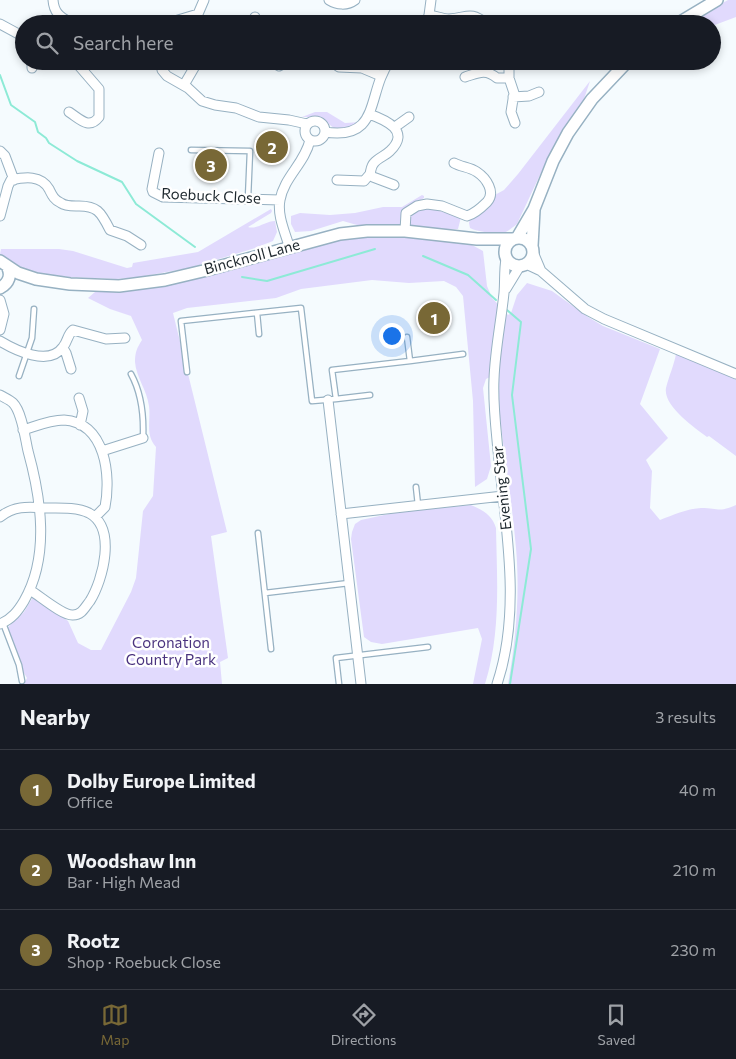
<!DOCTYPE html>
<html lang="en">
<head>
<meta charset="utf-8">
<style>
	body { margin:0; font-family:Commissioner,sans-serif; background:#20242c; color:#f1f3f6 }
	.you { position:absolute; left:391px; top:335px; width:18px; height:18px; margin:-12px; border:4px solid #fff; border-radius:50%; background:#1a73e8; box-shadow:0 0 0 8px #1a73e833 }
	.badge { display:grid; place-items:center; width:32px; height:32px; border-radius:50%; background:#786836; color:#fff; font-size:16px; font-weight:700 }
	.pin { position:absolute; translate:-50% -50%; border:2px solid #fff; box-shadow:0 1px 5px #0006 }
	.list { margin:0; padding:0; list-style:none }
	h2 { display:flex; justify-content:space-between; align-items:center; height:65px; margin:0; padding:0 20px; font-size:21px }
	h2 small { font-size:16px; font-weight:400; color:#9ea1a6 }
	.list li { display:grid; grid-template-columns:32px 1fr auto; gap:15px; align-items:center; box-sizing:border-box; height:80px; padding:0 20px; border-top:1px solid #363941 }
	.list b { display:block; font-size:19px; white-space:nowrap }
	.list p { margin:0; font-size:16px; white-space:nowrap; color:#9ea1a6 }
	.list em { font-size:16px; font-style:normal; color:#9ea1a6 }
	.icon { flex:none; width:28px; height:28px; fill:none; stroke:currentColor; stroke-width:2; stroke-linecap:round; stroke-linejoin:round }
	.map { position:relative; flex:none; width:736px; height:684px; overflow:hidden }
	.search { position:absolute; background:#171b24; box-shadow:0 2px 8px #0003; left:15px; right:15px; top:15px; height:55px; display:flex; align-items:center; gap:12px; box-sizing:border-box; padding:0 18px; border-radius:28px; color:#9ea1a6; font-size:19px }
	.sheet { height:305px; background:#171b24 }
	nav { display:flex; justify-content:space-around; align-items:center; box-sizing:border-box; height:70px; border-top:1px solid #363941; background:#171b24; font-size:14px; color:#9ea1a6 }
	nav a { display:grid; justify-items:center; gap:2px }
	nav .on { color:#786836 }
	.map>svg:first-child { display:block }
</style>
</head>
<body>
<div class="map">
<svg width="736" height="684" viewBox="0 0 736 684">
	<rect width="100%" height="100%" fill="#f5fbfe"/>
	<path fill="#e1dafd" d="M728,0h8v17l-24,9v-2h-27z
		M590,81l-6,18 -30,46 -37,79c-4,3 -8,7 -14,9 -8,1 -25,-1 -33,-5l-1,-5 1,-5 23,-22 11,-6 14,-16z
		M315,112h12l18,11 16,-1 -10,7h-16l-15,-12h-18z
		M422,195l2,1v2l-10,6 47,13 -3,12 -16,1 -78,-3 -21,-6 -32,10 -16,1 -4,-8v-8l9,-3 30,2 25,-2 28,-6h19z
		M271,209l1,2 -1,2 -23,14c8,3 18,-6 27,-6l2,11 -4,9 -21,8 -63,19 -50,9 -23,2 -47,-2 -46,-6 -21,-13 -2,-4 1,-5h58l14,2 54,17 5,-1 1,-4 65,-11z
		M362,234l44,3 66,8 11,6 4,35 5,12 16,17 3,-2 6,-18 10,-12 25,8 36,26 15,9 57,23 -20,55 28,34 -22,22 6,11 -2,37 10,12c13,-5 26,-11 41,-12 18,0 17,5 35,-3v179h-228c8,-44 12,-91 8,-136 -5,-58 -16,-115 -20,-174l-10,5 -3,9 8,78 -4,13 -12,8 -2,-86 -10,-105 -7,-9 -12,-6 -35,2 -37,-3 -71,9 -25,9 -89,10 -14,5 54,219 -16,4 17,122 -8,4 2,22h-198l3,-6 -6,-10 -15,-39 18,-17 9,-15 35,24 10,22 13,7h10l30,-58 5,-14 7,-67 10,-15 3,-49c-11,-12 -5,-26 -7,-41 -2,-16 -13,-29 -14,-44 0,-10 2,-14 7,-22l-11,-24 -21,-7 -22,-11 7,-6 54,-4z
		M676,354l60,21v81l-27,-20 -2,1c-13,-10 -44,-31 -41,-49 3,-12 8,-23 10,-34z
		M471,505c12,5 21,10 25,23 1,52 5,105 -11,156h-12l9,-45 -4,-11 -96,16 -11,-2 -7,-5 -13,-98 1,-7 3,-8 6,-4 37,-8z"/>
	<g fill="none" stroke-linecap="round" stroke-linejoin="round">
		<path stroke="#8dead6" stroke-width="2" d="M0,75l11,30 24,17 3,10 8,6 3,5 28,18 45,21 14,22 59,43
			M423,256l45,19 28,25
			M242,277l25,4 108,-32
			M507,310l14,12 -9,73 19,154 -21,135"/>
		<defs>
			<path id="service" d="M191,150l59,1 -2,47
				M257,313l2,21
				M410,361l53,-7
				M187,372l-6,-51 120,-13 11,93 24,-2 -4,-29 78,-9 -3,-24
				M131,374c11,20 13,41 12,64
				M19,376l13,-38 2,-29
				M336,399l34,-4
				M416,487l2,18
				M258,533l13,116
				M265,593l84,-10
				M3,623l16,42 3,16
				M339,684l-3,-26 92,-11"/>
			<path id="minor" d="M53,0c1,14 8,17 19,24
				M329,0c8,5 18,6 26,0
				M429,15c7,1 14,4 20,4 19,-1 20,-9 38,5
				M388,22l2,2
				M0,24l24,13
				M174,24l4,-4 20,-6 6,-14
				M255,24v-7
				M426,24l3,-9 2,-15
				M32,61v7
				M161,61l1,9 5,6 21,12 14,13 13,4 21,3 23,9 30,3 18,4
				M330,61l9,6 23,1 19,8
				M509,61v17l5,15 -3,19 4,11
				M279,66l10,-5
				M465,77c13,-4 20,-9 32,1h12
				M184,85l14,-24
				M513,97l16,-1 10,-4
				M69,112c11,7 20,18 30,5v-28l-19,-22 -2,-6
				M369,114c17,6 42,17 21,37 -5,5 -12,7 -16,12 -3,3 -3,7 -4,11
				M305 131a10 10 0 1 1 20 0a10 10 0 1 1-20 0Z
				M395,127l14,-10
				M325,132c57,9 41,-40 65,-71
				M0,151l5,5 9,24
				M159,153l-7,36 1,3 10,5 117,3
				M337,180l27,1 6,-7 3,3 21,8
				M0,216l8,-30 3,-6c14,-3 30,-5 38,9 3,6 5,11 12,14 4,3 10,3 15,3 21,-1 25,6 34,24l17,6 14,9
				M405,231l1,-18 11,-7 10,-2 15,2 25,10c7,-2 14,-8 20,-14 9,-10 -1,-24 -10,-30 -7,-5 -16,-5 -23,-9
				M289,246c-4,-14 -12,-31 -9,-46 4,-23 25,-37 30,-60
				M533,252l8,19
				M526,264l15,7 44,38 19,10 132,55
				M506,289l14,-23
				M0,300l4,14 -4,16
				M0,341c15,9 49,26 63,6 5,-6 4,-12 10,-17l33,9 19,-1
				M63,348l3,5 5,16
				M0,395c5,3 10,5 13,8 9,9 12,35 15,48 13,47 22,105 -4,150 -6,10 -12,18 -24,23
				M79,398l4,13 -3,14
				M328,400l33,284
				M23,430c13,-4 27,-10 41,-10 42,3 47,56 41,87l-10,10
				M102,451l41,-13
				M341,514l162,-18
				M0,517c15,-12 29,-10 47,-9 13,0 30,-1 42,5 28,15 14,67 1,88 -5,6 -8,14 -17,14 -10,1 -33,-19 -43,-25
				M497,684c26,-77 7,-165 0,-244 -2,-20 -4,-41 -3,-61 1,-29 7,-57 10,-86 1,-12 0,-23 2,-34"/>
			<path id="tertiary" d="M677,24l40,-24
				M505 252a14 14 0 1 1 28 0a14 14 0 1 1-28 0Z
				M517,238l17,-29 19,-48 15,-28 24,-34 36,-38
				M532,246l2,-36
				M0,261l18,12 18,6 34,5 49,2 46,-6 38,-9 137,-37 27,-3h38l72,8h35
				M0,288c9,-5 12,-13 7,-22"/>
		</defs>
		<use href="#service" stroke="#97b1c2" stroke-width="7"/>
		<use href="#minor" stroke="#97b1c2" stroke-width="11"/>
		<use href="#tertiary" stroke="#97b1c2" stroke-width="14"/>
		<use href="#service" stroke="#fff" stroke-width="4.5"/>
		<use href="#minor" stroke="#fff" stroke-width="9"/>
		<use href="#tertiary" stroke="#fff" stroke-width="11"/>
	</g>
	<g text-anchor="middle" stroke-width="5" stroke-linejoin="round" paint-order="stroke">
		<g font-size="15" fill="#1e282e" stroke="#fff">
			<text transform="translate(211 196) rotate(3)" y="5">Roebuck Close</text>
			<text transform="translate(252 257) rotate(-15)" y="5">Bincknoll Lane</text>
			<text transform="translate(502 488) rotate(-96)" y="5">Evening Star</text>
		</g>
		<g font-size="15" fill="#4a337f" stroke="#fff">
			<text x="171" y="648">Coronation<tspan x="171" dy="17">Country Park</tspan></text>
		</g>
	</g>
</svg>
<div class="you"></div>
<div class="pin badge" style="left:434px;top:318px">1</div>
<div class="pin badge" style="left:272px;top:147px">2</div>
<div class="pin badge" style="left:211px;top:165px">3</div>
<div class="search"><svg class="icon" aria-label="search" viewBox="0 0 24 24"><circle cx="10" cy="10" r="6"/><path d="M15 15l6 6"/></svg>Search here</div>
</div>
<section class="sheet">
<h2>Nearby<small>3 results</small></h2>
<ul class="list">
<li><span class="badge">1</span><div><b>Dolby Europe Limited</b><p>Office</p></div><em>40 m</em></li>
<li><span class="badge">2</span><div><b>Woodshaw Inn</b><p>Bar · High Mead</p></div><em>210 m</em></li>
<li><span class="badge">3</span><div><b>Rootz</b><p>Shop · Roebuck Close</p></div><em>230 m</em></li>
</ul>
</section>
<nav>
<a class="on"><svg class="icon" aria-label="map" viewBox="0 0 24 24"><path d="M3 6l6-2 6 2 6-2v14l-6 2-6-2-6 2zM9 4v14M15 6v14"/></svg>Map</a>
<a><svg class="icon" aria-label="directions" viewBox="0 0 24 24"><path d="M12 3l9 9-9 9-9-9zM9 14v-3h6M13 9l2 2-2 2"/></svg>Directions</a>
<a><svg class="icon" aria-label="saved" viewBox="0 0 24 24"><path d="M7 4h10v16l-5-4-5 4z"/></svg>Saved</a>
</nav>
</body>
</html>
